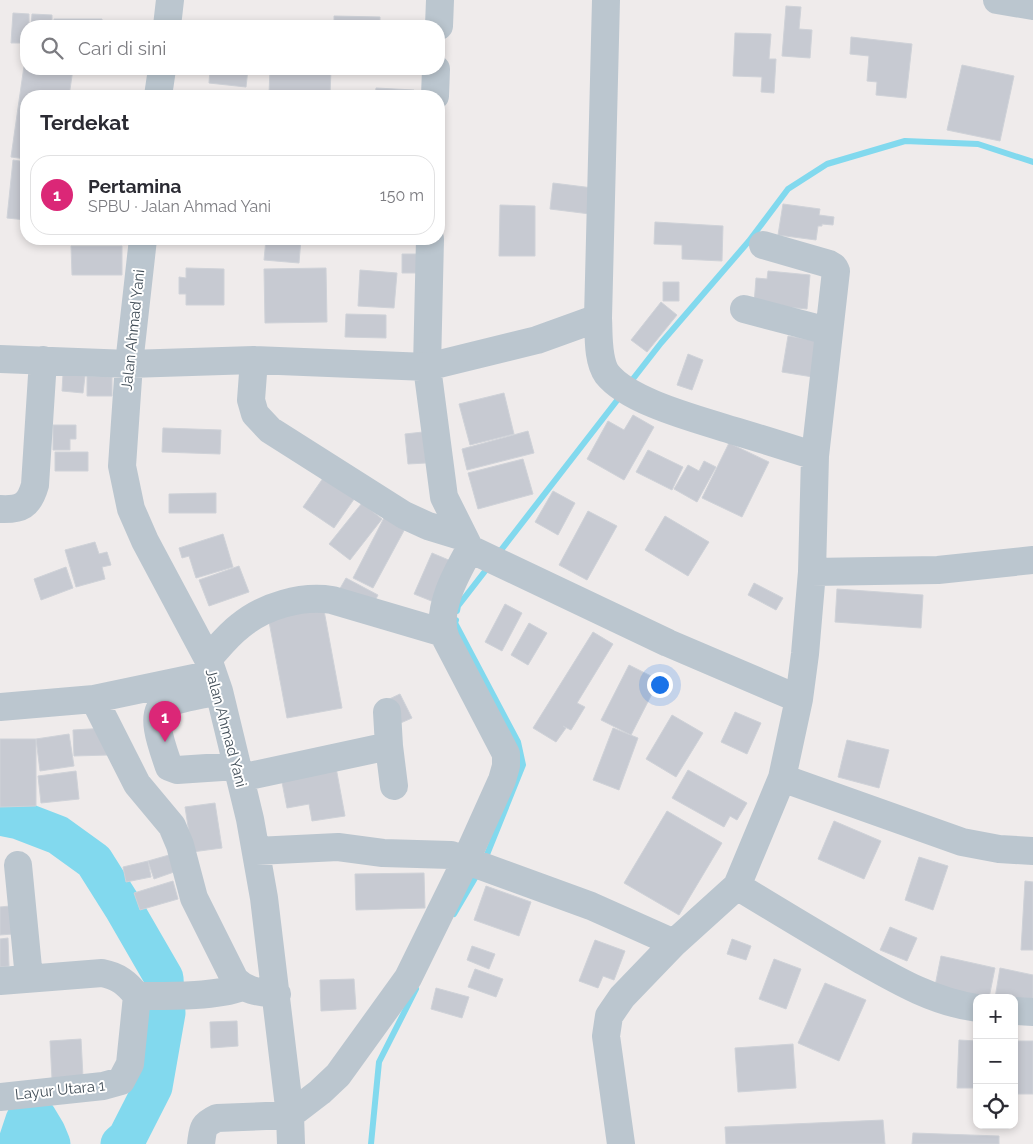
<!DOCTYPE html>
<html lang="id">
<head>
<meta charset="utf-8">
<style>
	body { margin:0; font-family:Raleway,sans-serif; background:#f7f7f7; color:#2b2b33 }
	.controls { position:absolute; right:15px; bottom:15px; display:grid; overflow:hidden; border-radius:10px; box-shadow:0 2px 8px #0003 }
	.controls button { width:45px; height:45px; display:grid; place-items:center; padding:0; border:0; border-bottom:1px solid #e1e1e2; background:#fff; color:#2b2b33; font:25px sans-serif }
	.you { position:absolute; left:659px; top:684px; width:18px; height:18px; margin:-12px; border:4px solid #fff; border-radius:50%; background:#1a73e8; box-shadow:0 0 0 8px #1a73e833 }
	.badge { display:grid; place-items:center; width:32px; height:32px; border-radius:50%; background:#db2777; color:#fff; font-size:16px; font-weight:700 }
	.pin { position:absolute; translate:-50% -41px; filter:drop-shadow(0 1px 2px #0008) }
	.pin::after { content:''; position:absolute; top:26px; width:18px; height:15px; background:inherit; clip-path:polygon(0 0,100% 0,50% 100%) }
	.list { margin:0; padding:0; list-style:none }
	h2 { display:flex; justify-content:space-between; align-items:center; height:65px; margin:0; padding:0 20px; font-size:21px }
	h2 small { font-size:16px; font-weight:400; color:#7c7c81 }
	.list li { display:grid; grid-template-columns:32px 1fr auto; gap:15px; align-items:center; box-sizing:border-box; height:80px; margin:0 10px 10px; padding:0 10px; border:1px solid #e1e1e2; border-radius:20px }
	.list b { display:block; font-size:19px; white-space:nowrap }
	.list p { margin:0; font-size:16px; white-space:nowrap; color:#7c7c81 }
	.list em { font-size:16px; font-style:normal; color:#7c7c81 }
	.icon { flex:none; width:28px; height:28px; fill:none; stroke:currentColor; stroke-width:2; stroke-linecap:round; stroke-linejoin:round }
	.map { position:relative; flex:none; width:1033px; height:1144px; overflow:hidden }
	.search { position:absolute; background:#fff; box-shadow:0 2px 8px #0003; left:20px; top:20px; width:425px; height:55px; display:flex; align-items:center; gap:12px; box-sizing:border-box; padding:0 18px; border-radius:20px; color:#7c7c81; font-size:19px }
	.panel { position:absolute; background:#fff; box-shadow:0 2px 8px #0003; left:20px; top:90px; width:425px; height:155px; border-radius:20px }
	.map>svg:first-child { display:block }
</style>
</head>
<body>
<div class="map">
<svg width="1033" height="1144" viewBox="0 0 1033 1144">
	<rect width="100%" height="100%" fill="#efebeb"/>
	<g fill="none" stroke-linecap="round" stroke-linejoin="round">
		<path stroke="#82d9ee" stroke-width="6" d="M629,384l32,-41 88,-102 39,-52 39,-25 78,-23 73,3 55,18
			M498,554l124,-160
			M457,611l1,-5 31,-40
			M456,620l-1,3 63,119 5,23 -39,97
			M454,914l24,-41
			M371,1144l8,-82 37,-73"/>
		<path stroke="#82d9ee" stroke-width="39" d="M0,816l19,4 39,15 36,26 29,46 41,71 2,35 -13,74 -26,51 -7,6
			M17,1144l8,-24 12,-3 9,15 5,12"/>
	</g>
	<path fill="#c7cad2" stroke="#cfd2d8" d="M786,6l15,1 -2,22 13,1 -2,28 -28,-2z
		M13,13l16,1v12h-3v17h-15z
		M32,14l20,1v11h-21z
		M334,16l46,1v9h-46z
		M54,19h48v7h-48z
		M735,33l36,1 -2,25h7l-2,34 -13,-1 1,-15 -29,-1z
		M851,37l61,7 -6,54 -30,-3 1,-13 -10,-1 2,-25 -19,-2z
		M25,59l1,10h47l-4,27h-43v63l-15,-2z
		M962,65l52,11 -14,65 -53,-11z
		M210,69h38l-2,18 -37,-4z
		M270,69h61l-1,26 -61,-1z
		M376,88l38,2 -1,6h-38z
		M13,160l13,2v58l-19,-2z
		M553,183l40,5 -3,26 -40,-5z
		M783,204l37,5 -1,6 15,2 -1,8 -11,-1v2h-4l-2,14 -38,-5z
		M500,205l35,1v50h-36z
		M655,222l68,4 -1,35 -40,-2v-14l-28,-1z
		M266,239h35l-2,24 -35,-3z
		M71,246h51v29h-50z
		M402,254h21v19h-21z
		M186,268l38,1v36h-38v-11h-7v-17l7,1z
		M326,268l1,54 -62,1 -1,-54z
		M360,270l37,3 -3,35 -36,-2z
		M768,271l42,4 -3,34 -53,-5 2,-26 11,1z
		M663,282h16v19h-16z
		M661,302l16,13 -30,37 -16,-12z
		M346,314l40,1v23l-41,-1z
		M788,336l29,5 2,37 -37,-6z
		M688,354l15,6 -11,30 -15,-5z
		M63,374l22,2 -2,17 -21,-2z
		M87,376l25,1v19h-25z
		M504,393l10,41 -44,11 -11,-41z
		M633,415l21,12 -30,53 -37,-21 21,-38 16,9z
		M53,425h23v14h-6v11h-17z
		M163,428l58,2 -1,24 -58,-2z
		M528,431l6,22 -67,17 -5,-21z
		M423,432l3,31 -18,1 -3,-30z
		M729,443l40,19 -27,55 -40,-19z
		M648,450l35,17 -11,23 -36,-18z
		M55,452h33v19h-33z
		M523,459l10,35 -55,15 -10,-36z
		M704,461l12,6 -19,35 -23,-13 14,-24 11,6z
		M328,471l31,21 -25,36 -31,-21z
		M553,491l22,12 -17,32 -23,-13z
		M216,493v20h-47v-19z
		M362,503l20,16 -32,41 -21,-16z
		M588,511l29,15 -30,54 -28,-15z
		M386,514l21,11 -34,63 -20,-10z
		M665,516l44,26 -21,34 -43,-26z
		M223,534l10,33 -37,11 -7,-22 -7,2 -3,-10z
		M95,542l4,12 8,-2 4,13 -9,2 3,12 -29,8 -11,-37z
		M432,553l19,8 -17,41 -20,-8z
		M239,566l10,26 -40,14 -10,-26z
		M66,567l7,21 -32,12 -7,-21z
		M346,578l32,17 -8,15 -32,-18z
		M754,583l29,15 -7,12 -28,-15z
		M837,589l86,6 -2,33 -86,-6z
		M505,604l17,9 -20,38 -17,-9z
		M323,605l19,103 -55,10 -19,-102z
		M529,623l18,10 -19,32 -17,-10z
		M593,632l20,12 -36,59 8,4 -14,23 -8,-4 3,2 -10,14 -23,-14z
		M629,665l30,15 -28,55 -30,-15z
		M400,694l12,24 -16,7 -11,-24z
		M735,712l26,11 -14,31 -26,-12z
		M672,715l31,18 -27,44 -30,-18z
		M107,728l1,27 -34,1 -1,-26z
		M613,728l25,10 -19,52 -26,-10z
		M69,734l5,32 -34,5 -4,-32z
		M0,739h36v67l-36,1z
		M847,740l42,10 -10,38 -41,-11z
		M335,762l10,54 -33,5 -3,-17 -22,4 -7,-36z
		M688,770l59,33 -10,17 -7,-4 -6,11 -52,-29z
		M76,771l3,28 -38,4 -3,-27z
		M215,803l7,45 -30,4 -7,-45z
		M667,811l55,32 -43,72 -55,-32z
		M834,821l47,20 -17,38 -46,-20z
		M169,855l5,17 -20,7 -6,-18z
		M919,857l29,9 -15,44 -28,-10z
		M148,861l3,16 -25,5 -3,-15z
		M424,873l1,35 -69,2 -1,-36z
		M173,881l5,18 -38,11 -6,-17z
		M1025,881l8,1v68h-12z
		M486,886l45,16 -12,34 -45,-16z
		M10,906l3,28 -13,1v-28z
		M890,927l27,11 -10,23 -27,-11z
		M8,938l1,28 -9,1v-28z
		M732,939l19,7 -5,14 -19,-6z
		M595,940l30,11 -11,29 -11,-4 -5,12 -19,-7z
		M472,946l23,8 -6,15 -22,-9z
		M941,956l54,12 -6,30 -54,-12z
		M774,959l27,10 -15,40 -27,-10z
		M1000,968l33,7v30l-19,-7h-19z
		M475,969l28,10 -7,18 -28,-10z
		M354,979l2,30 -35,2 -1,-31z
		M825,983l41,17 -27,61 -41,-18z
		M436,988l33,9 -7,21 -31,-9z
		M237,1021l1,25 -27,2 -1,-26z
		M81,1039l2,38 -31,2 -2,-38z
		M959,1040l18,1v47h-20z
		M1014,1041h19v53h-19z
		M793,1044l3,44 -58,4 -3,-44z
		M883,1120l2,24h-159l-1,-17z
		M913,1133l86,3v8h-87z"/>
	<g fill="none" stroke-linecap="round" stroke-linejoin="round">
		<path stroke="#bbc6cf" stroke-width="28" d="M997,0l36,6
			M167,26l3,-26
			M439,26l1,-26
			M158,96l4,-27
			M435,96l1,-27
			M143,239l-14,125 -7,102 9,43 14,32 63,118 11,32 31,128 14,79 26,217 1,29
			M430,239l-3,128 17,130 26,52 198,94 131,56 -17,79 -45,108 -63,57 -52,54 -13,19 -3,20 15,108
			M763,245l66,19 5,3 2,4 -21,185 -3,116 -7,82 -6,45
			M744,309l84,22
			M598,318c1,16 -1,42 9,56 22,28 90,45 124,56 28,8 56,17 84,26
			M0,359l129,5 125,-4 173,7 110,-27 61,-22 8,-318
			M254,360l-3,40 4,14 15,16 134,85 24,11 36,11
			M0,509c21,1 29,-3 35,-24l8,-125
			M812,572l126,-2 95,-10
			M208,659c10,-11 20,-24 32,-33 24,-20 62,-31 92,-26l112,33
			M209,693c-13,3 -34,6 -45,12 -16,9 1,49 5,62l8,3 60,-4
			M94,699l43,85 35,42 8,19 14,53 41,82c12,12 25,12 42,14
			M0,707l94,-8 119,-25
			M387,712l2,34 5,40
			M240,778l149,-32
			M782,778l180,64 37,7 34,2
			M256,851l82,-4 45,6 68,2 140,51 83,37
			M18,865l11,113
			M737,886c41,25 82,50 124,74 37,21 73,42 116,48
			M0,981l102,-8c16,3 25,10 35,23
			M137,996c30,0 78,1 105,-9
			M1014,1011l19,1
			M0,1097l103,-11 18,-5 9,-17 7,-68
			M201,1144c2,-15 1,-19 16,-26l73,-3 30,-23 18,-17 70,-97 58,-118 36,-80 4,-14v-12l-60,-115c-12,-27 11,-67 24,-90"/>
	</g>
	<g text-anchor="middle" stroke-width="4" stroke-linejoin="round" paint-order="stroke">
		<g font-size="15" fill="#434f59" stroke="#fff">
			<text transform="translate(133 330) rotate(-84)" y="5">Jalan Ahmad Yani</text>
			<text transform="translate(226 728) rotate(75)" y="5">Jalan Ahmad Yani</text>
			<text transform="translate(60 1090) rotate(-6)" y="5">Layur Utara 1</text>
		</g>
	</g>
</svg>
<div class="controls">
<button>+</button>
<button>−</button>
<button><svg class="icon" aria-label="locate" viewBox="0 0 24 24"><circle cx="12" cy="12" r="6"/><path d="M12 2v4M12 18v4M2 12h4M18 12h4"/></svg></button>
</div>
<div class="you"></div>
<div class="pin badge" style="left:165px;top:742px">1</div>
<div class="search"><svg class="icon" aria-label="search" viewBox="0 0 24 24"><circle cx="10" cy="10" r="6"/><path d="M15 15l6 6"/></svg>Cari di sini</div>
<section class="panel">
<h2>Terdekat<small></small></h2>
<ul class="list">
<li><span class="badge">1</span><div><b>Pertamina</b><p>SPBU · Jalan Ahmad Yani</p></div><em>150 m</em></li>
</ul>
</section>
</div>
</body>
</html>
